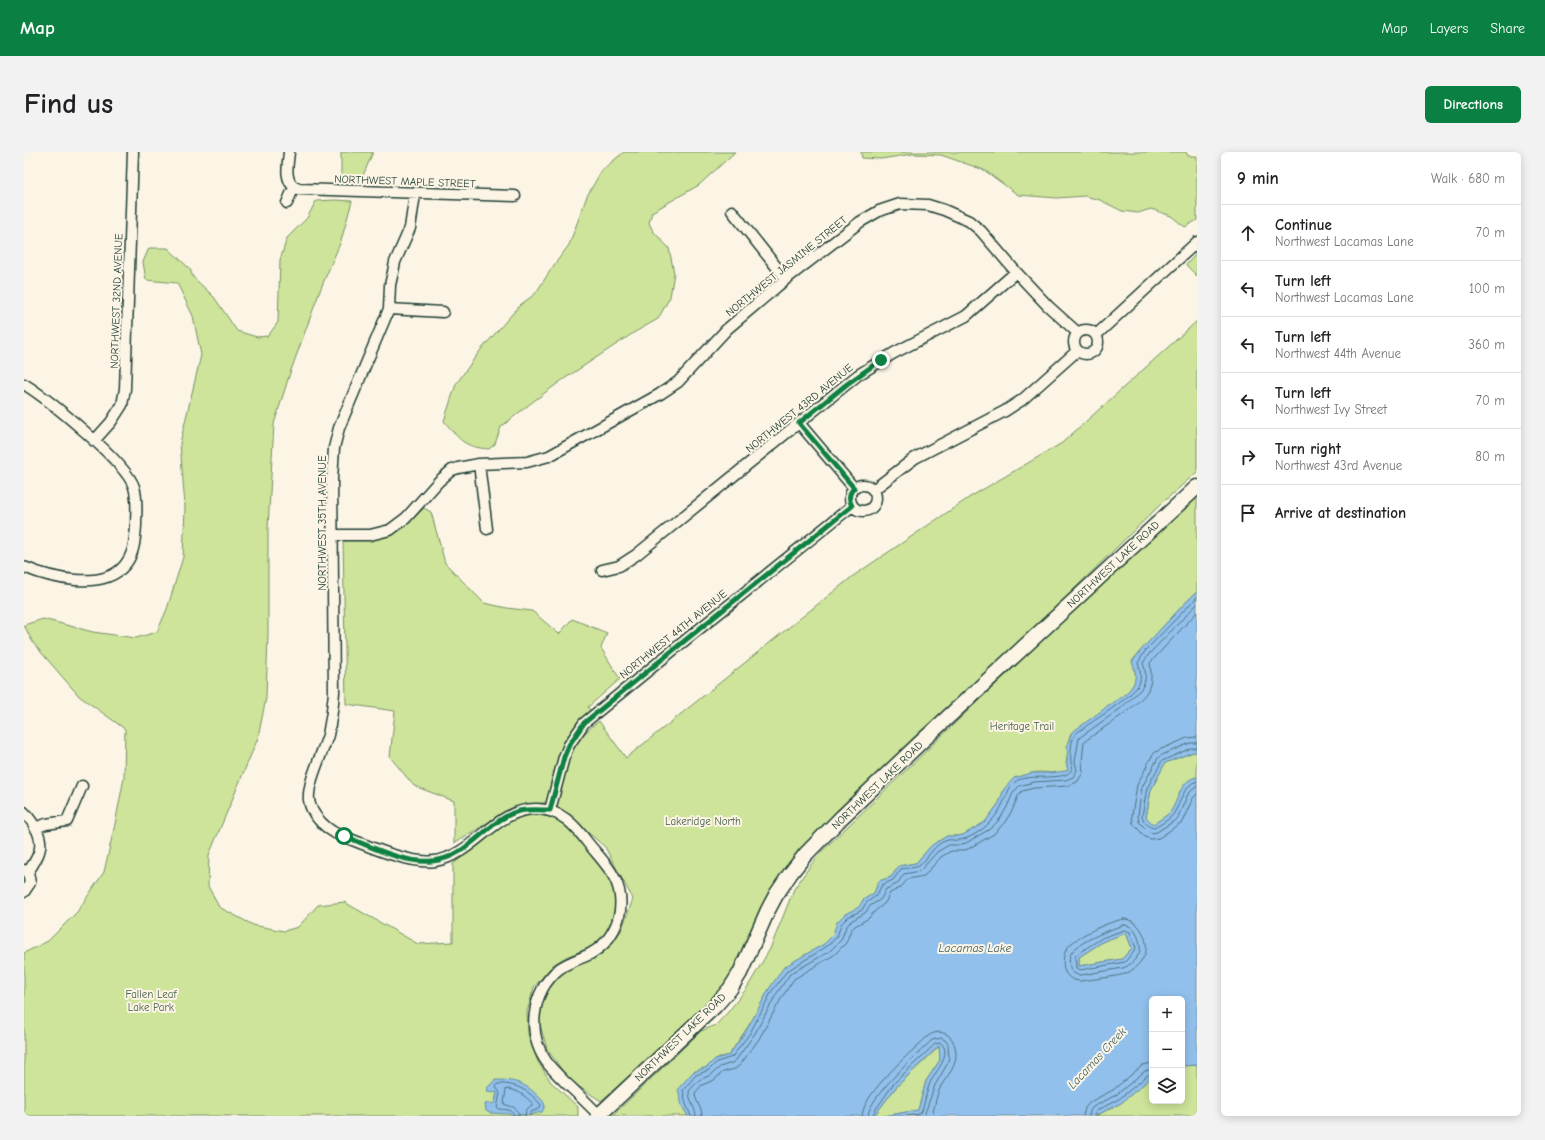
<!DOCTYPE html>
<html lang="en">
<head>
<meta charset="utf-8">
<style>
	body { margin:0; font-family:"Comic Neue",sans-serif; background:#f2f2f2; color:#202124 }
	.controls { position:absolute; right:12px; bottom:12px; display:grid; overflow:hidden; border-radius:6px; box-shadow:0 2px 10px #0003 }
	.controls button { width:36px; height:36px; display:grid; place-items:center; padding:0; border:0; border-bottom:1px solid #e0e0e0; background:#fff; color:#202124; font:20px sans-serif }
	.stop { position:absolute; width:12px; height:12px; margin:-9px; border:3px solid #0b8043; border-radius:50%; background:#fff }
	.stop.end { background:#0b8043; border-color:#fff; box-shadow:0 1px 4px #0008 }
	.list { margin:0; padding:0; list-style:none }
	h2 { display:flex; justify-content:space-between; align-items:center; height:52px; margin:0; padding:0 16px; font-size:17px }
	h2 small { font-size:13px; font-weight:400; color:#757577 }
	.list li { display:grid; grid-template-columns:26px 1fr auto; gap:12px; align-items:center; box-sizing:border-box; height:56px; padding:0 16px; border-top:1px solid #e0e0e0 }
	.list b { display:block; font-size:15px; white-space:nowrap }
	.list p { margin:0; font-size:13px; white-space:nowrap; color:#757577 }
	.list em { font-size:13px; font-style:normal; color:#757577 }
	.icon { flex:none; width:22px; height:22px; fill:none; stroke:currentColor; stroke-width:2; stroke-linecap:round; stroke-linejoin:round }
	.map { position:relative; flex:none; width:1173px; height:964px; overflow:hidden; border-radius:6px }
	header { display:flex; align-items:center; gap:24px; box-sizing:border-box; height:56px; padding:0 20px; background:#0b8043; color:#fff }
	header strong { font-size:19px }
	nav { display:flex; gap:22px; margin-inline-start:auto; font-size:14px }
	.intro { display:flex; align-items:center; justify-content:space-between; box-sizing:border-box; height:96px; padding:0 24px }
	h1 { margin:0; font-size:28px }
	.button { padding:10px 18px; border-radius:6px; background:#0b8043; color:#fff; font-size:14px; font-weight:700 }
	main { display:flex; gap:24px; padding:0 24px }
	aside { flex:1; background:#fff; border-radius:6px; box-shadow:0 2px 10px #0003 }
	.map>svg:first-child { display:block }
</style>
</head>
<body>
<header>
<strong>Map</strong>
<nav><a>Map</a><a>Layers</a><a>Share</a></nav>
</header>
<div class="intro"><h1>Find us</h1><a class="button">Directions</a></div>
<main>
<div class="map">
<svg width="1173" height="964" viewBox="0 0 1173 964">
	<rect width="100%" height="100%" fill="#fcf5e5"/>
	<filter id="ink" filterUnits="userSpaceOnUse"><feTurbulence type="fractalNoise" baseFrequency=".025" numOctaves="2"/><feDisplacementMap in="SourceGraphic" scale="8" xChannelSelector="R" yChannelSelector="G"/><feConvolveMatrix kernelMatrix="1 2 1 2 8 2 1 2 1" color-interpolation-filters="sRGB"/></filter>
	<g filter="url(#ink)">
		<path fill="#cde49a" stroke="#769067" fill-rule="evenodd" d="M317,0h32l-11,26 -21,-1z
			M600,0h111l-36,33 -47,27 -3,11 4,8 16,17 5,25 -4,24 -12,22 -23,13 -74,49 -30,22 -30,24 -6,17 -6,5c-26,-2 -29,-9 -45,-28l12,-37 23,-32 41,-47 15,-11 19,-29 15,-20 18,-49 15,-26z
			M837,0h325l2,4h9v64l-12,7 -14,-11 -20,-7 -13,4 -16,-2 -22,-11 -15,-4 -28,2 -39,-3 -34,-25 -43,-15 -28,-1 -32,5 -19,-1z
			M311,48l17,1 -11,40 -20,47 -31,85 -16,51 -6,104v107l-2,63 -8,40 -49,117 -1,31 11,21 34,18 31,6 14,-4 20,-22 26,-3 74,42 35,-2v-78l58,-46 11,-4 16,1 13,2 10,5 21,17 31,40 5,17 -2,24 -18,24 -32,13 -13,8 -19,22 -7,25 1,22 10,28 13,20 27,25v9h-554v-163l24,-12 29,-29 27,-40 11,-48 9,-46 1,-49 -46,-33 -46,-53 -9,-18 19,-6 50,13 43,6 21,-6 10,-23 16,-52 2,-50 -5,-64 21,-88 -8,-39 -16,-33 -31,-3 -3,-18 6,-14h19l22,21 3,8 21,20 23,34 20,6 11,-1 10,-14 2,-62 7,-22 20,-20 9,-17zM473,940l32,23 -34,-12z
			M1173,101v23l-11,-11z
			M1173,169v151l-35,31 -93,91 -154,146 -135,141 -52,104 -35,35 -92,81 -32,-21 -22,-31 -8,-28 5,-26 18,-22 45,-24 14,-18 12,-32 -28,-52 -48,-41c7,-35 11,-63 42,-85l27,37 227,-182 117,-79 92,-54z
			M1173,346v94l-9,8 -46,49 -10,12c9,21 0,29 -18,41 -3,2 -7,3 -9,7l-34,24 -4,12 1,5 -2,14 3,6c-12,6 -26,0 -37,3 -10,3 -19,11 -28,16l-5,14 -14,19 -22,13 -5,1h-11l-15,9 -16,18 -17,3 -8,11 -12,4 -5,12 -11,7 -3,7 -14,7 -8,8 -5,13 -9,9 -31,18 -24,27 -16,30 -24,36 -14,4 -8,8 -14,5 -11,34 6,10h-76l89,-85 15,-6 12,-13 19,-24 23,-39 24,-60 16,-23 12,-15 235,-226 106,-99z
			M400,356l7,4 14,51 39,40 23,5 25,3 27,23 13,-15 35,14 -6,15 19,31 -32,28 4,6 -25,27 -15,36 -4,26 -34,5 -60,36v-42l-40,-15 -24,-29 5,-46 -49,-7 -3,-164c13,-1 26,0 38,-2 18,-4 31,-18 43,-30z
			M1169,600h4v25c-17,4 -18,22 -26,34 -4,5 -13,10 -18,13l-7,-7 5,-27 14,-27z
			M1102,781l6,15 -10,11 -43,7v-9l25,-16z
			M916,894v14l-14,21 -8,29 -34,6h-10l23,-30z
			M1173,913v51h-102l26,-13 31,-26v24h30v-35z"/>
		<path fill="#92c0ec" stroke="#648ca2" fill-rule="evenodd" d="M1173,440v160h-4l-28,11 -14,27 -5,27 7,7c5,-3 14,-8 18,-13 8,-12 9,-31 26,-34v288l-15,1v-67h-30v78l-31,26 -26,13h-211l34,-6 8,-29 14,-21 -1,-14 -42,40 -23,30h-186l-6,-10 -4,-17 15,-17 14,-5 8,-8 14,-4 17,-24 23,-42 15,-22 40,-23 9,-9 4,-13 8,-8 14,-7 4,-7 11,-7 5,-12 12,-4 8,-11 17,-3 16,-18 15,-9h11l5,-1 22,-13 14,-19 5,-14 10,-11 18,-5h19l14,-2 3,-1c-3,-9 1,-16 -1,-25h1l3,-12 33,-24c3,-4 7,-5 10,-7 17,-11 27,-20 18,-40l10,-13 46,-49zM1102,781l6,15 -10,11 -43,7v-9l25,-16z
			M471,928c19,0 29,2 43,16 3,3 6,5 7,10l-3,6 -13,3 -39,-2 -4,-2 -1,-7 10,-1 2,-11 -10,-1 1,-4z"/>
		<g fill="none" stroke-linecap="round" stroke-linejoin="round">
			<path stroke="#4d717e" stroke-width="1" d="M1173,585l-10,1 -28,12 -6,4 -16,31 -5,30 1,8 12,14 6,2 8,-1 23,-16 11,-24 4,-4
				M1173,591h-7l-28,12 -4,3 -16,29 -4,28 1,7 9,9 4,2 5,-1 20,-13 11,-25 9,-8
				M1173,596h-6l-29,13 -15,27 -5,28c1,5 7,12 12,12 6,-3 17,-9 20,-15 7,-10 9,-28 23,-32
				M1100,767c15,0 24,19 22,32 -1,7 -10,17 -17,21 -8,5 -38,7 -48,9 -7,0 -13,-3 -16,-9 -3,-6 -2,-18 2,-24 9,-12 43,-27 57,-29z
				M1100,773c10,-1 17,15 16,24 0,7 -10,17 -17,19l-42,7c-5,0 -10,-2 -11,-8 -1,-5 -1,-12 2,-15 8,-11 39,-23 52,-27z
				M1101,778l5,2 6,16 -11,14 -45,8 -4,-2 -1,-11 2,-3 25,-16z
				M490,964c-1,-9 -11,-5 -17,-8l3,-15 -4,-6 1,-3c18,-1 32,6 44,21l-2,4 -8,3 -1,4
				M495,964c-1,-10 -8,-9 -15,-12l2,-15c12,1 18,6 26,14v2l-6,5 -1,6
				M667,964l-5,-12 -3,-14 13,-15 13,-5 8,-8 15,-5 18,-24 22,-42 15,-20 39,-24 11,-10 4,-13 7,-7 14,-7 4,-7 10,-7 6,-11 11,-5 8,-11c5,-1 14,-1 18,-3 10,-8 15,-23 29,-26 3,-1 7,1 10,0 10,0 25,-10 31,-17 6,-6 11,-12 14,-20 4,-7 5,-15 12,-21 12,-10 52,1 57,-13 -2,-9 -2,-24 2,-33 2,-4 9,-7 12,-10 11,-7 49,-32 53,-42 3,-8 1,-14 -1,-21l7,-12 52,-54
				M672,964c-1,-9 -7,-16 -7,-25l10,-11 12,-5 9,-8 12,-4 4,-3 18,-25 23,-42 13,-19 40,-23 11,-11 5,-13 5,-6 14,-8 5,-7 11,-7 5,-10 11,-5 7,-10 16,-3 17,-19 12,-7h9l8,-2 24,-14 10,-10 7,-12 6,-14 6,-7 15,-4 32,-2 7,-3 4,-7 -2,-8 4,-24 41,-29 21,-20c6,-8 5,-17 2,-26l6,-9 48,-50
				M678,964c0,-9 -7,-15 -7,-23l7,-8 12,-5 9,-8 12,-3 5,-4 19,-26 23,-42 12,-18 40,-24 12,-12 5,-13 4,-4 14,-8 6,-7 10,-8 5,-10 10,-5 8,-9 16,-3 17,-19 10,-6h9l8,-2 26,-15 11,-12 8,-13 5,-13 4,-5 12,-3 33,-2 10,-4 6,-9 -1,-12 2,-19c15,-12 59,-38 65,-54 3,-8 2,-17 1,-25l47,-51
				M838,964c1,-23 50,-65 66,-80 6,-4 12,-5 18,-2 10,5 12,21 8,31 -3,8 -9,14 -13,21 -5,9 -6,20 -9,30
				M844,964c1,-20 49,-61 64,-76l9,-2 4,2 3,4 1,17 -14,24 -11,31
				M849,964l1,-4 20,-29 41,-39 6,-1c12,12 -7,30 -11,40 -4,9 -5,19 -8,28l-3,3 -12,2
				M1059,964l2,-8 5,-6 23,-12 30,-25 9,-2
				M1065,964l1,-5 3,-4 23,-12 29,-24 7,-2
				M1070,964l2,-5 23,-12 29,-24 4,-1"/>
			<defs>
				<path id="minor" d="M270,35l5,2 216,7
					M391,42l-5,34 -15,34 -2,10 -3,13 -1,24 -50,119 -5,20 -2,31 2,213c-1,14 -3,29 -6,43 -5,17 -21,48 -19,65 2,14 14,26 26,33 26,10 74,32 100,28 40,-6 60,-53 102,-52 24,1 37,15 51,34 13,16 30,32 32,53 3,23 -9,47 -30,58 -10,5 -22,8 -31,15 -28,23 -33,66 -11,95 5,6 11,12 17,18 12,11 23,22 34,33
					M263,51l7,-16c-10,-8 -6,-23 -5,-35
					M708,59l54,68
					M365,157l54,3
					M1050 190a12 12 0 1 1 24 0a12 12 0 1 1-24 0Z
					M1072,183l101,-93
					M0,232c24,15 102,78 110,103 4,13 2,26 2,39 -1,14 -2,29 -12,40 -22,25 -74,12 -100,1
					M775,271l55,65
					M70,289l17,-19 11,-17 3,-16 8,-237
					M455,312l8,65
					M826 346a13 13 0 1 1 26 0a13 13 0 1 1-26 0Z
					M849,338l42,-32 90,-47 17,-11 55,-49
					M309,383h37l20,-5 16,-12 33,-37 13,-11 6,-2 21,-4 48,-2 22,-6 111,-62 18,-12 49,-53 59,-50 74,-57 19,-11 21,-7 28,1 16,5 25,11 12,10 35,41 32,34 30,27
					M578,418l17,-4 17,-11 222,-180 36,-22 72,-37 50,-44
					M526,658l14,-53 5,-12 15,-22 104,-85 164,-132
					M0,660c9,10 20,26 15,40 -2,7 -7,14 -11,20
					M11,676l11,-4 21,-3 15,-35
					M0,718l4,2 2,11 -6,9"/>
				<path id="secondary" d="M574,964l117,-110 15,-17 10,-16 28,-63 8,-15 14,-21 15,-19 37,-38 78,-74 277,-256"/>
			</defs>
			<use href="#minor" stroke="#1f3d34" stroke-width="13"/>
			<use href="#secondary" stroke="#1f3d34" stroke-width="17"/>
			<use href="#minor" stroke="#fcf5e5" stroke-width="10"/>
			<use href="#secondary" stroke="#fcf5e5" stroke-width="14"/>
		</g>
	</g>
	<g fill="none" stroke-linecap="round" stroke-linejoin="round" filter="url(#ink)">
		<path stroke="#0b8043" stroke-width="5" d="M320,684c26,10 60,28 88,25 37,-3 56,-42 87,-50 11,-2 21,-1 31,-1l14,-53 5,-12 15,-22 104,-85 164,-132c-4,-7 -3,-13 2,-18l-55,-65 48,-39 34,-24"/>
	</g>
	<g text-anchor="middle" stroke-width="4" stroke-linejoin="round" paint-order="stroke">
		<g font-size="11" fill="#1f3d34" stroke="#fcf5e5">
			<text transform="translate(381 29) rotate(2)" y="4">NORTHWEST MAPLE STREET</text>
			<text transform="translate(762 114) rotate(-39)" y="4">NORTHWEST JASMINE STREET</text>
			<text transform="translate(92 149) rotate(-88)" y="4">NORTHWEST 32ND AVENUE</text>
			<text transform="translate(775 256) rotate(-39)" y="4">NORTHWEST 43RD AVENUE</text>
			<text transform="translate(298 371) rotate(-90)" y="4">NORTHWEST 35TH AVENUE</text>
			<text transform="translate(1089 412) rotate(-43)" y="4">NORTHWEST LAKE ROAD</text>
			<text transform="translate(649 482) rotate(-39)" y="4">NORTHWEST 44TH AVENUE</text>
			<text transform="translate(853 633) rotate(-44)" y="4">NORTHWEST LAKE ROAD</text>
			<text transform="translate(656 885) rotate(-44)" y="4">NORTHWEST LAKE ROAD</text>
		</g>
		<g font-size="11" fill="#425e48" stroke="#fcf5e5">
			<text x="998" y="578">Heritage Trail</text>
			<text x="679" y="673">Lakeridge North</text>
			<text x="127" y="846">Fallen Leaf<tspan x="127" dy="13">Lake Park</tspan></text>
		</g>
		<g font-size="12" font-style="italic" fill="#3c5e62" stroke="#fcf5e5">
			<text x="951" y="800">Lacamas Lake</text>
			<text transform="translate(1073 906) rotate(-47)" y="4">Lacamas Creek</text>
		</g>
	</g>
</svg>
<div class="controls">
<button>+</button>
<button>−</button>
<button><svg class="icon" aria-label="layers" viewBox="0 0 24 24"><path d="M12 4l9 5-9 5-9-5zM3 14l9 5 9-5"/></svg></button>
</div>
<div class="stop" style="left:320px;top:684px"></div>
<div class="stop end" style="left:857px;top:208px"></div>
</div>
<aside>
<h2>9 min<small>Walk · 680 m</small></h2>
<ul class="list">
<li><svg class="icon" aria-label="ahead" viewBox="0 0 24 24"><path d="M12 20V5M6 11l6-6 6 6"/></svg><div><b>Continue</b><p>Northwest Lacamas Lane</p></div><em>70 m</em></li>
<li><svg class="icon" aria-label="left" viewBox="0 0 24 24"><path d="M17 20v-9H6M10 6l-5 5 5 5"/></svg><div><b>Turn left</b><p>Northwest Lacamas Lane</p></div><em>100 m</em></li>
<li><svg class="icon" aria-label="left" viewBox="0 0 24 24"><path d="M17 20v-9H6M10 6l-5 5 5 5"/></svg><div><b>Turn left</b><p>Northwest 44th Avenue</p></div><em>360 m</em></li>
<li><svg class="icon" aria-label="left" viewBox="0 0 24 24"><path d="M17 20v-9H6M10 6l-5 5 5 5"/></svg><div><b>Turn left</b><p>Northwest Ivy Street</p></div><em>70 m</em></li>
<li><svg class="icon" aria-label="right" viewBox="0 0 24 24"><path d="M7 20v-9h11M14 6l5 5-5 5"/></svg><div><b>Turn right</b><p>Northwest 43rd Avenue</p></div><em>80 m</em></li>
<li><svg class="icon" aria-label="arrive" viewBox="0 0 24 24"><path d="M6 21V4h12l-3 4 3 4H6"/></svg><div><b>Arrive at destination</b></div></li>
</ul>
</aside>
</main>
</body>
</html>
